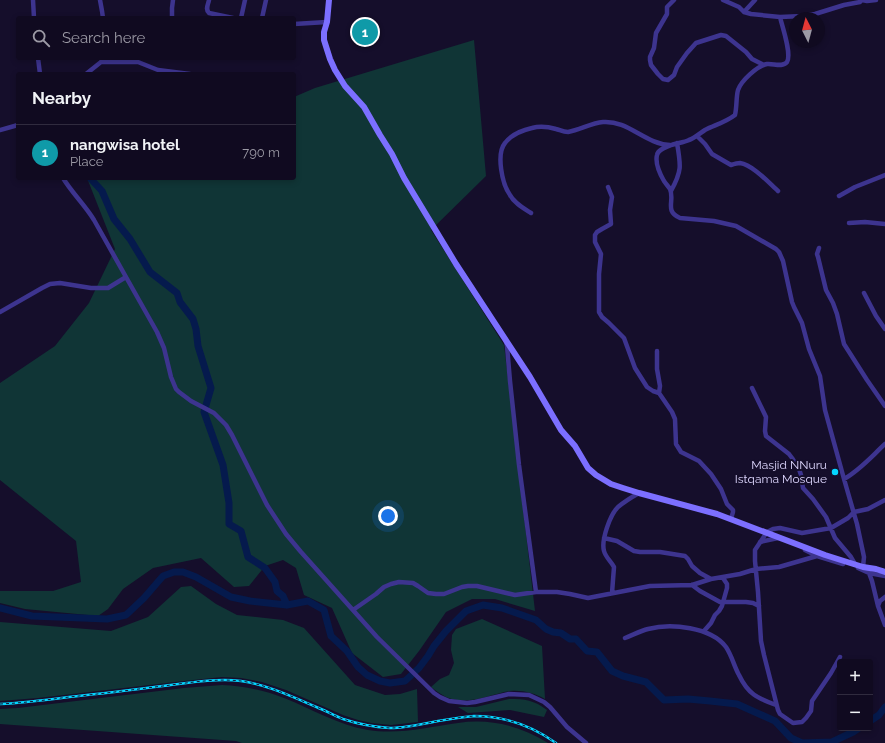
<!DOCTYPE html>
<html lang="en">
<head>
<meta charset="utf-8">
<style>
	body { margin:0; font-family:Raleway,sans-serif; background:#191329; color:#f1f3f6 }
	.controls { position:absolute; right:12px; bottom:12px; display:grid; overflow:hidden; border-radius:4px; box-shadow:0 2px 6px #0003 }
	.controls button { width:36px; height:36px; display:grid; place-items:center; padding:0; border:0; border-bottom:1px solid #302b3e; background:#100a20; color:#f1f3f6; font:20px sans-serif }
	.compass { position:absolute; left:789px; top:12px; width:36px; height:36px; border-radius:50%; background:#100a20; box-shadow:0 2px 6px #0003; rotate:354deg }
	.you { position:absolute; left:388px; top:516px; width:14px; height:14px; margin:-10px; border:3px solid #fff; border-radius:50%; background:#1a73e8; box-shadow:0 0 0 6px #1a73e833 }
	.badge { display:grid; place-items:center; width:26px; height:26px; border-radius:50%; background:#1a73e8; color:#fff; font-size:13px; font-weight:700 }
	.pin { position:absolute; translate:-50% -50%; border:2px solid #fff; box-shadow:0 1px 4px #0006 }
	.list { margin:0; padding:0; list-style:none }
	h2 { display:flex; justify-content:space-between; align-items:center; height:52px; margin:0; padding:0 16px; font-size:17px }
	h2 small { font-size:13px; font-weight:400; color:#9c9aa5 }
	.list li { display:grid; grid-template-columns:26px 1fr auto; gap:12px; align-items:center; box-sizing:border-box; height:56px; padding:0 16px; border-top:1px solid #302b3e }
	.list b { display:block; font-size:15px; white-space:nowrap }
	.list p { margin:0; font-size:13px; white-space:nowrap; color:#9c9aa5 }
	.list em { font-size:13px; font-style:normal; color:#9c9aa5 }
	.icon { flex:none; width:22px; height:22px; fill:none; stroke:currentColor; stroke-width:2; stroke-linecap:round; stroke-linejoin:round }
	.map { position:relative; flex:none; width:885px; height:743px; overflow:hidden }
	.search { position:absolute; background:#100a20; box-shadow:0 2px 6px #0003; left:16px; top:16px; width:280px; height:44px; display:flex; align-items:center; gap:10px; box-sizing:border-box; padding:0 14px; border-radius:4px; color:#9c9aa5; font-size:15px }
	.panel { position:absolute; background:#100a20; box-shadow:0 2px 6px #0003; left:16px; top:72px; width:280px; height:108px; border-radius:4px }
	.map>svg:first-child { display:block }
</style>
</head>
<body>
<div class="map">
<svg width="885" height="743" viewBox="0 0 885 743">
	<rect width="100%" height="100%" fill="#150e2b"/>
	<path fill="#103536" d="M474,40l12,136 -55,54 73,115 31,266 -40,-12h-23l-26,13 -27,39 -18,23 -18,3 -31,-24 -20,-45 -28,-13 -8,-27 -13,-8 -18,6 -16,20 -15,1 -33,-29 -48,10 -30,21 -15,20 -10,7 -73,-7 -25,-6v-12h53l28,-9 -5,-41 -76,-61v-97l55,-37 34,-43 26,-54 -28,-71h207v-81l21,-9z
		M191,586l25,18 21,11 46,5 21,8 51,57 30,10 15,-1 17,-5 1,33 -27,3 -20,-2 -13,-3 -15,-5 -57,-25 -24,-8 -21,-4 -19,-1 -38,4 -146,17 -38,3v-79l111,9 37,-14 33,-30z
		M482,619l60,27 3,53c-11,-6 -22,-9 -35,-8 -8,1 -16,4 -24,6 -14,4 -33,6 -45,-3 -4,-2 -7,-5 -10,-7l9,-8 9,-4 5,-12 -3,-13 1,-15 4,-6z
		M222,685c21,1 42,5 62,13 28,11 54,27 84,32 31,5 60,-3 90,-7 32,-5 63,3 90,20h-306l-6,-2 -236,-17v-15l18,-1 166,-20z
		M509,699c16,0 25,1 38,11l-3,7 -34,-7 -42,3 -10,-6h18z"/>
	<g fill="none" stroke-linecap="round" stroke-linejoin="round">
		<path stroke="#051a4d" stroke-width="7" d="M90,178l12,13 12,28 16,20 20,33 27,21 3,9 13,17 3,10 2,17 13,42 -7,24 19,53 6,38v21l12,7 7,26 17,11 10,14 2,9 6,5 4,9
			M0,608l32,8 75,3 19,-4 18,-17 19,-22 11,-4h9l13,5 35,20 19,4 37,4 21,-4 16,9 7,26 16,15 11,16 9,8 13,6 10,2 15,-2 14,-13 9,-12 6,-10 12,-15 20,-20 17,-6 19,3 34,12 10,9 7,3 8,1 9,6h6l11,12 10,1 15,19 11,5 23,6 18,18 24,-1 22,2 27,3 38,17 16,17 11,5 30,-1 21,-10 6,-4
			M870,721l9,-6 6,-8"/>
		<path stroke="#3d348f" stroke-width="4.5" d="M33,0l1,18
			M100,0l2,11 1,7
			M209,0c-1,5 -4,9 0,13l24,5
			M674,0l-7,7v7l-11,19 -2,15 -4,9v3l1,5 7,9 5,5 5,1 6,-5 3,-8 10,-14 9,-10 25,-8 5,1 20,16 6,7 12,6
			M723,0l16,7 5,5 7,2 29,3 23,-1 12,-2 29,-9 16,-3 2,-2
			M862,0l5,1 9,-1
			M744,12l11,-12
			M780,17c2,9 12,37 7,45 -5,6 -14,1 -20,2 -10,2 -26,17 -29,26 -2,7 -1,17 -3,25 -9,7 -20,10 -30,15 -5,3 -10,8 -16,10 -6,3 -14,3 -20,6 -5,2 -11,4 -12,9 -2,8 3,19 7,26 2,3 4,5 6,8 5,12 -6,22 10,29l34,3 22,5 40,23 3,3 4,9 9,41 2,5 8,16 7,26 11,27 5,34 19,69 13,45 7,33 -1,10
			M172,18v-10l1,-8
			M241,18l4,-18
			M262,18l4,-18
			M294,24l33,-2
			M38,58l2,16
			M101,62h37l20,8 32,4
			M86,74l15,-12 2,-4
			M0,130l18,-5
			M697,136l8,8 7,10 19,11c3,-1 6,-2 9,-2 13,2 29,20 38,28
			M63,178c9,15 22,27 31,42l32,57 31,55 7,16 7,29 5,12 3,3 12,9 23,12 12,12 6,10 35,70 19,29 15,18 76,85 57,56 6,4 9,4 18,2 8,-1 34,-8 20,1 15,7 6,5 17,20 19,16
			M608,187l4,10 -2,13 1,14 -9,5 -5,3 -2,3v7l6,12 -2,20v38l3,5 7,6 15,15 11,30 12,19 6,4 6,2
			M671,191c11,-20 10,-25 6,-48
			M839,196l16,-9 30,-12
			M531,213c-8,-5 -17,-10 -21,-18 -8,-11 -14,-41 -5,-52 6,-8 18,-13 27,-15 7,-2 17,-1 24,1 4,1 7,3 12,3 12,-2 23,-9 35,-10 25,-2 42,22 67,23
			M849,223l16,-1 20,2
			M819,248l-2,6 1,3 8,33 7,13 4,11 7,30 23,36 18,26
			M864,293l12,23 9,13
			M0,312l42,-24 8,-4 10,-1 31,5h17l18,-11
			M506,342l1,4 3,35 9,84 17,127
			M657,351v18l3,17 -1,7 13,19 3,7 1,25 5,8 18,9 12,13 10,15 6,15 6,6v2l-2,7
			M752,388l14,29 -1,14 1,5 23,18 3,4 7,11 2,6 2,13 10,11 13,18 9,21 16,19 4,7
			M844,479c16,-9 28,-23 41,-35
			M604,538l13,3 17,10 6,1h20l25,4 3,3 4,7 8,7 11,6
			M760,542l18,-4
			M805,550l12,6 26,8
			M858,568l11,5 16,3
			M869,573l3,8 6,25
			M692,585l8,6 20,11h26l7,1 6,3
			M612,593l2,-26c-3,-6 -8,-9 -10,-16 -3,-11 6,-36 14,-44 6,-5 14,-10 21,-14
			M885,597l-5,4 -2,5 7,19
			M353,610l23,-16 8,-7 7,-3 8,-2 14,1 5,3 10,7 8,1h8l18,-7 6,-1h9l38,9 21,-3h21l13,2 18,4 62,-12 42,-1 19,-6 29,-5 16,-5 23,-2 38,-11
			M704,631l7,-8 4,-8 4,-4 3,-5 5,-18v-4l-4,-6
			M625,638c8,-3 15,-7 23,-9 23,-6 63,-2 78,18 6,9 8,19 13,28 9,19 18,23 37,30
			M840,657l-9,16 -19,28 -1,10 -5,7 -4,4 -9,1 -13,-9 -2,-4 -14,-55 -3,-14 -3,-49 -3,-31v-11l12,-18 6,-3 7,-1 22,5 29,-5 17,-10 6,-6 14,-3 17,-9"/>
		<path stroke="#7c6fff" stroke-width="6" d="M329,0l-2,22 -3,10v8l6,19 5,11 10,16 19,21 16,28 12,19 12,24 52,86 74,113 31,53 14,16 13,22 8,7 15,9 12,4 16,5 78,21 108,41 38,12 13,2 9,3"/>
		<defs>
			<path id="rail" d="M0,704c23,-1 46,-4 69,-7 31,-3 62,-7 94,-11 24,-3 53,-8 78,-5 28,4 54,17 80,28 7,3 14,7 22,10 15,5 31,8 47,9 16,0 33,-4 48,-7 12,-2 24,-4 36,-5 30,0 58,10 82,27"/>
		</defs>
		<use href="#rail" stroke="#04d5ff" stroke-width="2.5"/>
		<use href="#rail" stroke="#150e2b" stroke-width="1" stroke-dasharray="3" stroke-linecap="butt"/>
	</g>
	<circle fill="#04d5ff" stroke="#150e2b" stroke-width="1.5" cx="835" cy="472" r="4"/>
	<g text-anchor="middle" stroke-width="4" stroke-linejoin="round" paint-order="stroke">
		<g font-size="12" fill="#dfd8ff" stroke="#150e2b" text-anchor="end">
			<text x="827" y="469">Masjid NNuru<tspan x="827" dy="14">Istqama Mosque</tspan></text>
		</g>
	</g>
</svg>
<div class="controls">
<button>+</button>
<button>−</button>
</div>
<svg class="compass" viewBox="-18 -18 36 36"><path d="M0-13l5 13h-10z" fill="#e53935"/><path d="M0 13l5-13h-10z" fill="#9c9aa5"/></svg>
<div class="you"></div>
<div class="pin badge" style="left:365px;top:32px;background:#0f9aa8">1</div>
<div class="search"><svg class="icon" aria-label="search" viewBox="0 0 24 24"><circle cx="10" cy="10" r="6"/><path d="M15 15l6 6"/></svg>Search here</div>
<section class="panel">
<h2>Nearby<small></small></h2>
<ul class="list">
<li><span class="badge" style="background:#0f9aa8">1</span><div><b>nangwisa hotel</b><p>Place</p></div><em>790 m</em></li>
</ul>
</section>
</div>
</body>
</html>
